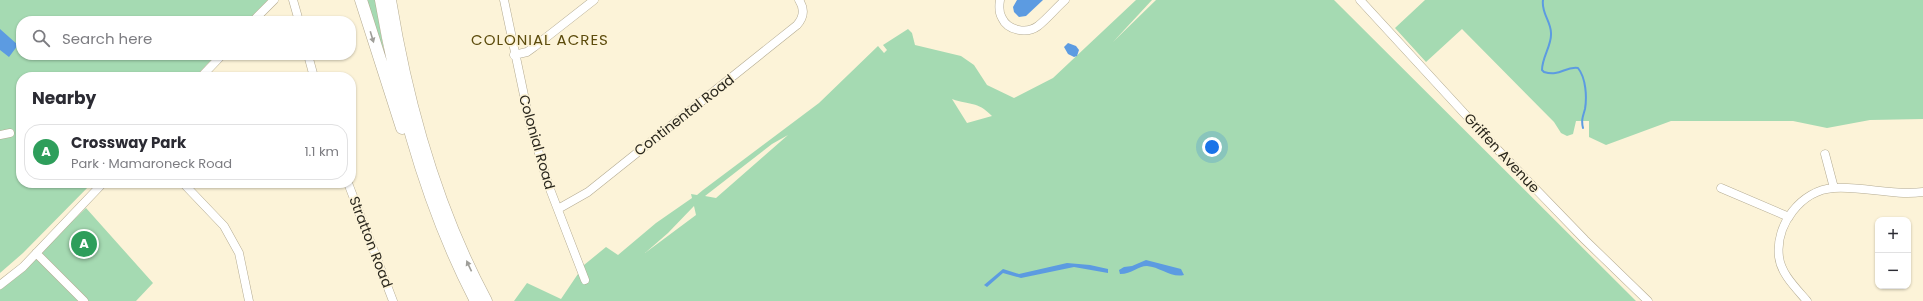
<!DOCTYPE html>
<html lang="en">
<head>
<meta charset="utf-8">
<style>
	body { margin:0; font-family:Poppins,sans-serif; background:#f2f2f3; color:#2b2b33 }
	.controls { position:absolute; right:12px; bottom:12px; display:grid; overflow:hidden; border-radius:8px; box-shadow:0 1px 3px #0004 }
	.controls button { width:36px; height:36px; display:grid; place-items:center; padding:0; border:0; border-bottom:1px solid #e1e1e2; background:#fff; color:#2b2b33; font:20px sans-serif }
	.you { position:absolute; left:1212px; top:147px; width:14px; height:14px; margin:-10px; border:3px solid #fff; border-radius:50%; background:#1a73e8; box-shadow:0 0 0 6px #1a73e833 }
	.badge { display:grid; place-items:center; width:26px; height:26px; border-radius:50%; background:#111827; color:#fff; font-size:13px; font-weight:700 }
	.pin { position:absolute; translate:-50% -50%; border:2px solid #fff; box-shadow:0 1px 4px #0006 }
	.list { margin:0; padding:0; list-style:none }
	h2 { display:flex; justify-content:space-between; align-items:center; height:52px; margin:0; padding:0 16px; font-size:17px }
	h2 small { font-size:13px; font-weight:400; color:#7c7c81 }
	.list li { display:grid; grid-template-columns:26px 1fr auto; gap:12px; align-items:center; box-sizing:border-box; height:56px; margin:0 8px 8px; padding:0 8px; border:1px solid #e1e1e2; border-radius:16px }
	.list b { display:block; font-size:15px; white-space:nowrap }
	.list p { margin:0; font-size:13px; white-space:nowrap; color:#7c7c81 }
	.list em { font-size:13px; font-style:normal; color:#7c7c81 }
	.icon { flex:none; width:22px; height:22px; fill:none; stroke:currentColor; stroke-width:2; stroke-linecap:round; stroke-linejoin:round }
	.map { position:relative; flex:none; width:1923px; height:301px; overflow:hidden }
	.search { position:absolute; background:#fff; box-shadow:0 1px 3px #0004; left:16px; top:16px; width:340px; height:44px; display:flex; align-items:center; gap:10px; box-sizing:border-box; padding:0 14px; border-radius:16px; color:#7c7c81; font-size:15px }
	.panel { position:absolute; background:#fff; box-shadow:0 1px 3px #0004; left:16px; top:72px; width:340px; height:116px; border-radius:16px }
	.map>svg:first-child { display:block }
</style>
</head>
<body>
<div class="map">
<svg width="1923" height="301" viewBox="0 0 1923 301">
	<rect width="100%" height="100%" fill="#fcf3d8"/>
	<path fill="#a5dab2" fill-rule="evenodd" d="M0,0h268l-20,21h-227v34h195l-21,22h-174v106h71l-69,70 -23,20z
		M364,0h11l10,56z
		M1136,0h16l-39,42 43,-42h178l302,301h-1122l13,-18 34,16 23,-34 22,-18 12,8 38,-32 36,-25 -1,-4 6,1 6,-5 116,-87 59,-57 6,7 3,-3 -4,-5 25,-16 4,4 3,12 46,11 13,9 13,20 27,13 39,-20zM952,99c19,7 24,1 40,17l-25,7zM788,135l-72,63 -11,-2 67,-52zM694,206l2,9 -51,38 23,-20z
		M1425,0h498v119l-53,1 -43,8 -34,-7h-122l-65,24 -17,-8v-16h-13l-3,13 -6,2 -6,-3 -7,-11 -92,-93 -36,33 -31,-34z
		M86,208l67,75 -17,18h-136v-11z"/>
	<path fill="#5c9be1" d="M1017,0h26l-17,16 -7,1 -5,-5 -1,-5z
		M0,29l18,16 -9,12 -9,-7z
		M1068,43l8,3 3,4 -2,6 -3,1 -6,-3 -4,-7z
		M1146,260l35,9 3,6c-13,3 -24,-8 -37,-9 -9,0 -15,8 -27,8l-1,-4 5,-3 8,-1z
		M1067,263l23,2 18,4v4l-34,-6 -53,11 -18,-5 -16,14 -3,-2 19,-16 16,5z"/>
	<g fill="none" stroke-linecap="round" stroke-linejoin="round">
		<path stroke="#5c9be1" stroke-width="2" d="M1543,0c-2,13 8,21 8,33 1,12 -9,24 -9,37l2,2c16,5 21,-6 34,-4 8,10 9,29 7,41 -2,7 -4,11 -2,19"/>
		<defs>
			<path id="minor" d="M293,0l6,21
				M504,0l25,119 19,65 37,96
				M1000,0c-1,6 -1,13 2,18 6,13 25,16 36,8 9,-7 18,-18 27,-26
				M1360,0l138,150 87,90 63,61
				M253,21l21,-21
				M308,55l6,22
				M514,55l13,-3 7,-5 60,-47
				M201,77l21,-22
				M0,135l10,-2
				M1825,154l9,34
				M183,183l41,43 15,27 10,48
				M348,183l45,118
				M1721,188l68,29
				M558,209l30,-17 209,-167c7,-8 8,-16 2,-25
				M36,253l48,48
				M0,285l23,-18 80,-84
				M1807,301c-11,-13 -26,-27 -28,-44 -4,-32 22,-67 55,-69 30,-2 59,8 89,4"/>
			<path id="highway" d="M361,0l41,128
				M381,0c18,104 46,207 95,301
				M390,0c17,104 46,208 96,301"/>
		</defs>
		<use href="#minor" stroke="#b4ab92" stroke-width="9"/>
		<use href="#highway" stroke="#b4ab92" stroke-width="13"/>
		<use href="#minor" stroke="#fff" stroke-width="8"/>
		<use href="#highway" stroke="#fff" stroke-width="12"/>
	</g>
	<defs><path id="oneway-solid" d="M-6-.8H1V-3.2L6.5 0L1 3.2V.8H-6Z"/></defs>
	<g fill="#9f9e99">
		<use href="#oneway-solid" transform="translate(372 37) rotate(73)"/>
		<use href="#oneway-solid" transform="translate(469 266) rotate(-115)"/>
	</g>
	<g text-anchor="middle" stroke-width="3.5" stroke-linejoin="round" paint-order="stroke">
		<g font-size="14" fill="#2a271d" stroke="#fcf3d8">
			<text transform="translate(684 115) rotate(-38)" y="5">Continental Road</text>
			<text transform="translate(537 142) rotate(74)" y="5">Colonial Road</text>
			<text transform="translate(1502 153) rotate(47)" y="5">Griffen Avenue</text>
			<text transform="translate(371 242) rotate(69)" y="5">Stratton Road</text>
		</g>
		<g font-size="15" letter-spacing="1" fill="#5c4b0c" stroke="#fcf3d8">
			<text x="540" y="45">COLONIAL ACRES</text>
		</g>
	</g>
</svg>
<div class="controls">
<button>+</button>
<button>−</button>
</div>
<div class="you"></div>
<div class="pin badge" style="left:84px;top:244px;background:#2e9e5b">A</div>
<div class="search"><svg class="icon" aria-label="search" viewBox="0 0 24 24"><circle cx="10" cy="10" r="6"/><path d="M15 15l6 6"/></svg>Search here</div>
<section class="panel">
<h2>Nearby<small></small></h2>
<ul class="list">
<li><span class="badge" style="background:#2e9e5b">A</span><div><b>Crossway Park</b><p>Park · Mamaroneck Road</p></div><em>1.1 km</em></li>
</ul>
</section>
</div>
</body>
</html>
